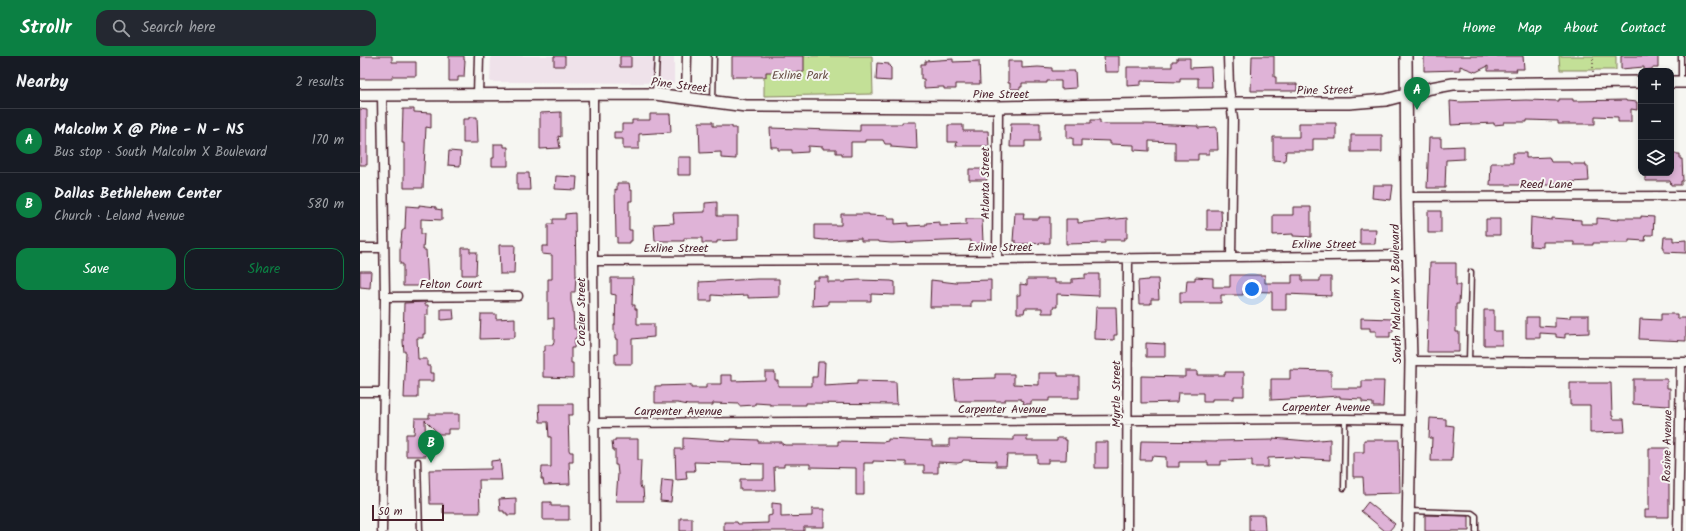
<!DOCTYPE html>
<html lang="en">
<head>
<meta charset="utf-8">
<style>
	body { margin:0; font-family:Kalam,sans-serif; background:#242831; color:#f1f3f6 }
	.controls { position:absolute; right:12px; top:12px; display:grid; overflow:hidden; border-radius:8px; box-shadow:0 2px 6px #0003 }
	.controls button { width:36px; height:36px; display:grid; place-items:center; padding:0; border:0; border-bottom:1px solid #363941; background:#171b24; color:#f1f3f6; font:20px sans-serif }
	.scale { position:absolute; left:12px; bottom:10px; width:72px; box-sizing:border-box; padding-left:4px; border:2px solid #4a1f2b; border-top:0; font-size:11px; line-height:14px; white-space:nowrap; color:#4a1f2b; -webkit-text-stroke:3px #f6f6f2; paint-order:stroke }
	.you { position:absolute; left:892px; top:233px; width:14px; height:14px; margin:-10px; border:3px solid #fff; border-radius:50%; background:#1a73e8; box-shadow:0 0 0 6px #1a73e833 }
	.badge { display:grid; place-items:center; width:26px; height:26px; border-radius:50%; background:#0b8043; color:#fff; font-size:13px; font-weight:700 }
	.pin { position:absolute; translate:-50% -33px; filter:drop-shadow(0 1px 2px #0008) }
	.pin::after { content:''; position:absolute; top:21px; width:14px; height:12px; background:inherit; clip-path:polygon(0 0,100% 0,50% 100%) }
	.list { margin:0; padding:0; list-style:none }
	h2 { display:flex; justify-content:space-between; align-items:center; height:52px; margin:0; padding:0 16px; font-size:17px }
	h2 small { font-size:13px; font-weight:400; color:#9ea1a6 }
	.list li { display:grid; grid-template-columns:26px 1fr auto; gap:12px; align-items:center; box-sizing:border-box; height:64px; padding:0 16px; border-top:1px solid #363941 }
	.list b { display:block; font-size:15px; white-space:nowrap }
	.list p { margin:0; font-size:13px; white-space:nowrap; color:#9ea1a6 }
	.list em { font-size:13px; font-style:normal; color:#9ea1a6 }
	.actions { display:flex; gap:8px; padding:12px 16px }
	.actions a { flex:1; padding:9px 0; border:1px solid #0b8043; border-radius:12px; text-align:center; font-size:14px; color:#0b8043 }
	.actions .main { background:#0b8043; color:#fff }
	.icon { flex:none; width:22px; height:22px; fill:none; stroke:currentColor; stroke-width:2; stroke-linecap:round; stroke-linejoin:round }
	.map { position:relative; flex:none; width:1326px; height:475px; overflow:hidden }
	header { display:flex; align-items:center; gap:24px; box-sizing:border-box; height:56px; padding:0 20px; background:#0b8043; color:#fff }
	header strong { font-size:19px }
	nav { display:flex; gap:22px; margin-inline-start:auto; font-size:14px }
	.search { width:280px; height:36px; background:#242831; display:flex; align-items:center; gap:10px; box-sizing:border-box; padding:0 14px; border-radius:12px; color:#9ea1a6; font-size:15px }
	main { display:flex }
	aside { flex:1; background:#171b24 }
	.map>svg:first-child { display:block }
</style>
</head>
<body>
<header>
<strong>Strollr</strong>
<div class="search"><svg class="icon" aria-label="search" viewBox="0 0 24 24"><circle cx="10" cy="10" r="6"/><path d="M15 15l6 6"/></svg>Search here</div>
<nav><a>Home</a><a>Map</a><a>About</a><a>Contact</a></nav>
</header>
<main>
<aside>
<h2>Nearby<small>2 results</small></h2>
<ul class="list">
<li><span class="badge">A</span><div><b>Malcolm X @ Pine - N - NS</b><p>Bus stop · South Malcolm X Boulevard</p></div><em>170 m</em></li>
<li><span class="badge">B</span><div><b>Dallas Bethlehem Center</b><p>Church · Leland Avenue</p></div><em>580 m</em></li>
</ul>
<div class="actions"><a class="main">Save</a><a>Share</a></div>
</aside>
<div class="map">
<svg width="1326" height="475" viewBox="0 0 1326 475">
	<rect width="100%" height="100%" fill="#f6f6f2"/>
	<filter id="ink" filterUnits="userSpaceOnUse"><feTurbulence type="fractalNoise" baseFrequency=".025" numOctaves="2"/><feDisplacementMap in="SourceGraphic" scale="8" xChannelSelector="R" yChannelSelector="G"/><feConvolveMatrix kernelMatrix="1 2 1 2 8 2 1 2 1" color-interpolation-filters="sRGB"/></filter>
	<g filter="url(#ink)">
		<path fill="#efe2ea" d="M131,0h183v27l-184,-1z"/>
		<path fill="#c3e097" stroke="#868061" d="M404,0h108l1,38 -109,2z
			M1199,0h57v14h-56z"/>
		<path fill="#dfb3d7" stroke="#4a1f2b" d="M0,0h32v6h24v14h-24v3h-32z
			M89,0h15v4h1l-1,17h-6v4h-9z
			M194,0h11v10h-11z
			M260,0h11v11h-11z
			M372,0h72v16h-38v5h-34z
			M744,0h15v16h-14z
			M892,0h22v21h2v7h21v7h-46z
			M1064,0h99l1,13h-8l1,2h-29v-5l-12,6 -16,-6v4l-36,1z
			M1261,0h37v12h-6v1l-8,1v-3l-23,2z
			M817,2h13v10l21,-1 1,20h-14v-9h-18v4l-39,-1v4l-14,1v-19h45v-6h5z
			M593,3v3l26,-1 1,23h-24v5h-12v-2h-3l-17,1v-9h-3v-15h4v-3z
			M648,5h14v7l16,-1 14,1v3h23l1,17 -15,1v-8h-14v2h-25v4h-2v2h-10v-6h-2z
			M517,7l12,1v2l2,2v13l-15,-1z
			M1199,43h14v2l53,-1v1l11,1v8l-6,-1v13h-13v-5l-23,-1v8h-37v-3l-31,-1v2h-23v2l-10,1v-2l-43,2 -1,-24 11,1 65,-2 33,1z
			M0,53l7,1v55h-7z
			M43,53h11v3l17,1v15l-5,-1 -3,61h-19v-45h-2z
			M201,56v25l-3,-1 2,12 -20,1v-36z
			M290,58h20l1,18 -32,2v15h-16v-10h-9v-7h8v-8h10v-4h18z
			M109,61h8l1,26h-15v-24h6z
			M731,64h9v3l5,1h43l50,2v2l19,-1 1,23h-9v4h-11v6h-23v-18l-26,-1v10l-15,-1v-5l-24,-1v-3l-29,-1v6h-8v-8h-6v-15h24z
			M339,66h14v4h19v2h4v31l-15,-1v-6l-21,1z
			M542,66h14l1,27 -26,-2v-3h-6l-2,-4h-18v2h-14v14h-9v-3h-6v-4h-13v-2l-15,-1v6l-16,1v-3h-14v-3h-7l-1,-19 90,3v-7h42z
			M651,67h29v18h-15v6h-15z
			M939,67h37v16h-23v12h-27l-1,10 -12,-1v-23h26z
			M588,69h15v6h25l1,15h-33l1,-4h-9z
			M991,79h31v17h-31z
			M1069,82h12v9l23,-1v13l-18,1 -1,28h-18z
			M134,88h10v3h4v19h-16v-8h2z
			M89,95l12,1 -1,14 -12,-1z
			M1153,97h13v5l23,-1 2,5h18l3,2h14v3h2l1,14 -38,2v2h-13v-2l-17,1 -1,1h-30l1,-22h22z
			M1311,98h9v5h2l1,22h-2v4h-10l-1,-4h-25v-8h26z
			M318,101h13v18h-13z
			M609,113h18v11h-18z
			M157,117h12l1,17h-13z
			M196,120l21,1 -1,13 -21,-1z
			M257,127h12l1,7h2v11h-3v29h3v11h-2v2h-13v-6h-1l-1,-48 2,1z
			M1013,129h20l-2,15 -19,-2z
			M357,146v14h21v24l-21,1v2h-15v-5h-18v3h-29l-1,-17 20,-1 -1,-10 32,-1v-9z
			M59,149l17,2v2l6,1v10l-21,-1v15h3l-1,16h3l2,36h-25v-22h-3v-14l2,-19 3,-2 1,-23 13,1z
			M933,151h18v30l-18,-1v-2l-20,1v-20h20z
			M847,154h14l1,20h-15z
			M1068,155h13v22h-13z
			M215,157l1,63 -1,16h-4v9l2,8 1,20h3v9h-2l-1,10h-3v15h2v15l-30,-1v-26h2v-6h8l1,-3v-24l-6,1v-40h4v-24l-10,-1v-8h6v-22h5v-5h12v-5z
			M655,157h9l-1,6h16v-2h11v26l-34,1v-3h-3z
			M481,158h28v1l19,1v3h7v5l13,-1v3l18,-1v-2l14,-1v4l26,-1v-6h16l1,23h-3v2h-9v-4l-80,3 -12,-1v-1h-18v-3l-37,2 -9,-1v-14h26z
			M1281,160l13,1 -1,18h-7l-1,6 -16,-1v3h-36v2h-19v-3h-31v5l-13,-1 1,-29 21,3v-2l29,2v4h16v-6l22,2v-2h22z
			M767,162v20h-3v2h-19v3l-39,1v-25h12v4z
			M1126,163h14v16h-14z
			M1000,173h16l-1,15h-15z
			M1304,181h9v4l13,-1v13l-22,-1v-5h-1z
			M139,189h16l-1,29h-14z
			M102,192h8v4h7l-1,23h-14z
			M1070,207h26v22h4l-1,19h-3v28h3v20h-32z
			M0,215h11l-1,17 -10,-1z
			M725,218h14v22l-42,-2v13h-4v6h-11v-5h-17l-1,5h-7v-18h3v-11l7,1v-6h28v4h17v-4l13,-1z
			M870,219h35v8h27v-8h10v6h18v-4h11v19l-45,-2v16h-14v-18l-29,-1v4h-22v8h-41v-11h6l1,-12h8v-3l18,1v9h17z
			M458,221h10v5h17v-1l14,-1 32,1 4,1v13l-24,-1v7h-43v4l-16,1 1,-26h5z
			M251,222h22l-1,27h3v4h2v15h17v13l-22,2v25h-17v-10h2v-15h-2v-6h-1v-8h1l1,-30 -5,-1z
			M397,223h22v18l-31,1v-3l-22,1 -14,-1v6h-13v-19z
			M788,223h10l1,20h-8v5h-12l-1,-23 10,-1z
			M571,224l25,3v-2l35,-1v21h-20v6h-41z
			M65,246v3h3v10h-3v19h-2v4h-6l1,21h9v7h3v7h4v8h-16v17h-14l2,-46h-2l-1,-10 1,-39z
			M736,251h20l1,28h-3v5l-20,-1v-9h1z
			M81,253h12l1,10 -13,1z
			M1124,254h10v21h8v14h-18z
			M121,258h15v5l19,-1v19h-2v1l-33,1z
			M1301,258h16v4h9v23l-47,-2 1,-20 21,1z
			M1210,259h19v18l-24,1v4l-9,-1v-3l-16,-1v5h-14v-21h13v9l16,1v-10l15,1z
			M1001,262l32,1v13h-3v5h-14v-6h-6v-3h-9z
			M786,287l19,1v13h-19z
			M458,306h7l-1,24 33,-2v-3l39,1 1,22 -91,-1v2h-36v-1l-15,-1v2l-16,1v-2l-26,-1v2h-25l-10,-2h-23v-17l36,-1v3h15v-4h15v-9h11v6l31,-1h2v-8h10v8h3v6h34v-9h5z
			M930,314l41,1v17h31v-7h22l-1,26h-10v-4l-11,-1v-3l-22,-1v-2l-69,4v-21h19z
			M825,315h12v4h28v-3h19v24h-10v3h-22v3h-9v-9h-25l-1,9 -36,1v-27l44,1z
			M679,317h19v3h21v22h-30v3h-18v3h-8l1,-3 -3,-1v-1h-16v2h-49l-2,-22 41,-1v-4h19v10l25,1z
			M1273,323h34v9h3v18l-37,-2z
			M1210,327h41l1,33h1v3h11l1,13 -35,1v-28h-20z
			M179,348h34v11h-5l1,35 1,2h3v10h-4l1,22 -26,1 -1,-6h-2l1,-12h9v-30h-2l-1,-15h-8z
			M69,358h30v15h-11v5h-9l-14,-14 1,36h-20v-22h8l1,-16h14z
			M1070,362l16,1v6l8,1 -2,32h-1v3h-20l1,-23h-3z
			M654,380h13v5h30v-3h8v2h2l-1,20h-18v3h-11v-8h-30l-1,11h-10v-5l-33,-1 -1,2 -4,1 -20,-1v11h-14v-8h-18v-3l-33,-1v2h-9v32h-8v-27l-46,-1v-3h-26v3h-10l1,23h-35v-11h24v-15l-70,-2 1,9h-9l1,8 -11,1 -1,-31h8v-11l48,3v-2l27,1v2h24v2l3,1h53v-4l45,1 5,-1v-2l44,2v5h17v-7l65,1z
			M913,382l35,3 22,-2v21l-36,-2v-1l-26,1v9h-16v-7l-31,1v4h-13v-3h-29v5h-13v-10l-14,-1 -1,4h-11l1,-19 76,1v-1l56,-1z
			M255,383h23v21h3l-1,25 1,3h2l1,13h-28l2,-27 -1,-9h-2v-15h-2l-1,-9h3z
			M1004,384h35l1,53 -36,1 -1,-17h-10v-25h11z
			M735,386h13v26h-13z
			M1289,392h20v69h-24v-7h4z
			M140,404l2,20h-23l1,33h-37v-9h-13l-1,-34 62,-1v-8z
			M302,424l11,1 -2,21 -11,-1z
			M156,442v17h-9v-2h-3v-2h-4l-1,-12z
			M183,446h8v4h18v14h-26z
			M1008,446l27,22 -6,7h-4l-24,-20z
			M412,447l9,1v13l31,-1v-7h12v18h-20v4h-80v-9h13l1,2 30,-1v-7l4,-1z
			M889,459h15l1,16h-16z
			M1065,459l44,1v15h-44z
			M320,462h12v13h-12z"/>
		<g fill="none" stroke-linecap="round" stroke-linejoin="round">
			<defs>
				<path id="service" d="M1321,0v26
					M295,38l2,-38
					M353,46l1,-46
					M1109,305l2,-89
					M58,405l2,70
					M984,432l1,-69
					M1049,455l63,2 4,3v15"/>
				<path id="minor" d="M868,0l1,31 4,32 -2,137
					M233,37v168l2,270
					M118,39l1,-39
					M326,42l1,-42
					M1047,141l279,-1
					M0,192h24
					M637,204l1,-153
					M233,205l404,-1 411,-5
					M25,241l133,-1
					M1051,305l275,1
					M0,336h24
					M233,367l752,-4 65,1
					M22,475l3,-234 -3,-202
					M767,475l1,-273
					M1318,475l3,-169"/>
				<path id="tertiary" d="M1046,0l1,141 4,164 -3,170
					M1311,26h15
					M0,39l295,-1 91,12 252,1 232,-4h119l37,-3 45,-12 22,-4 188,-2"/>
			</defs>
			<use href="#service" stroke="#4a1f2b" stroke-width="7"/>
			<use href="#minor" stroke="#4a1f2b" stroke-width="11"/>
			<use href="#tertiary" stroke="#4a1f2b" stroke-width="14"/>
			<path stroke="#4a1f2b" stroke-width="1.5" stroke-dasharray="1 3" stroke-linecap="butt" d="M1233,16v-16"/>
			<use href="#service" stroke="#f6f6f2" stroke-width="4"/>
			<use href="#minor" stroke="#f6f6f2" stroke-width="8"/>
			<use href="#tertiary" stroke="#f6f6f2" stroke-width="11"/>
		</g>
	</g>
	<g text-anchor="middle" stroke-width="4" stroke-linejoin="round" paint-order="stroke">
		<g font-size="12" fill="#684f46" stroke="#f6f6f2">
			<text x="440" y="23">Exline Park</text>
		</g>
		<g font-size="12" fill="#4a1f2b" stroke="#f6f6f2">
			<text transform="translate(319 29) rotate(7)" y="4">Pine Street</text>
			<text transform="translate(965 34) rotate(-1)" y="4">Pine Street</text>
			<text x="641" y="42">Pine Street</text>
			<text transform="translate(625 127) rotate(-90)" y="4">Atlanta Street</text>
			<text x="1186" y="132">Reed Lane</text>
			<text x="964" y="192">Exline Street</text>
			<text x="640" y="195">Exline Street</text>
			<text x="316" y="196">Exline Street</text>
			<text x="91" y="232">Felton Court</text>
			<text transform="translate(1036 238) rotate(-91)" y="4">South Malcolm X Boulevard</text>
			<text transform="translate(221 256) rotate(-90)" y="4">Crozier Street</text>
			<text transform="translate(756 338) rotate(-90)" y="4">Myrtle Street</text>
			<text x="966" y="355">Carpenter Avenue</text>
			<text x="642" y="357">Carpenter Avenue</text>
			<text x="318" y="359">Carpenter Avenue</text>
			<text transform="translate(1307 390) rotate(-89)" y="4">Rosine Avenue</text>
		</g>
	</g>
</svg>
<div class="controls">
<button>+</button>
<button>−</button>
<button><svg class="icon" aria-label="layers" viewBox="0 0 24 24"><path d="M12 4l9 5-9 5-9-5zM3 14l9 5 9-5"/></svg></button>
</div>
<div class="scale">50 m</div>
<div class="you"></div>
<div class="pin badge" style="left:1057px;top:54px">A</div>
<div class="pin badge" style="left:71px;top:407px">B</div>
</div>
</main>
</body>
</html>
